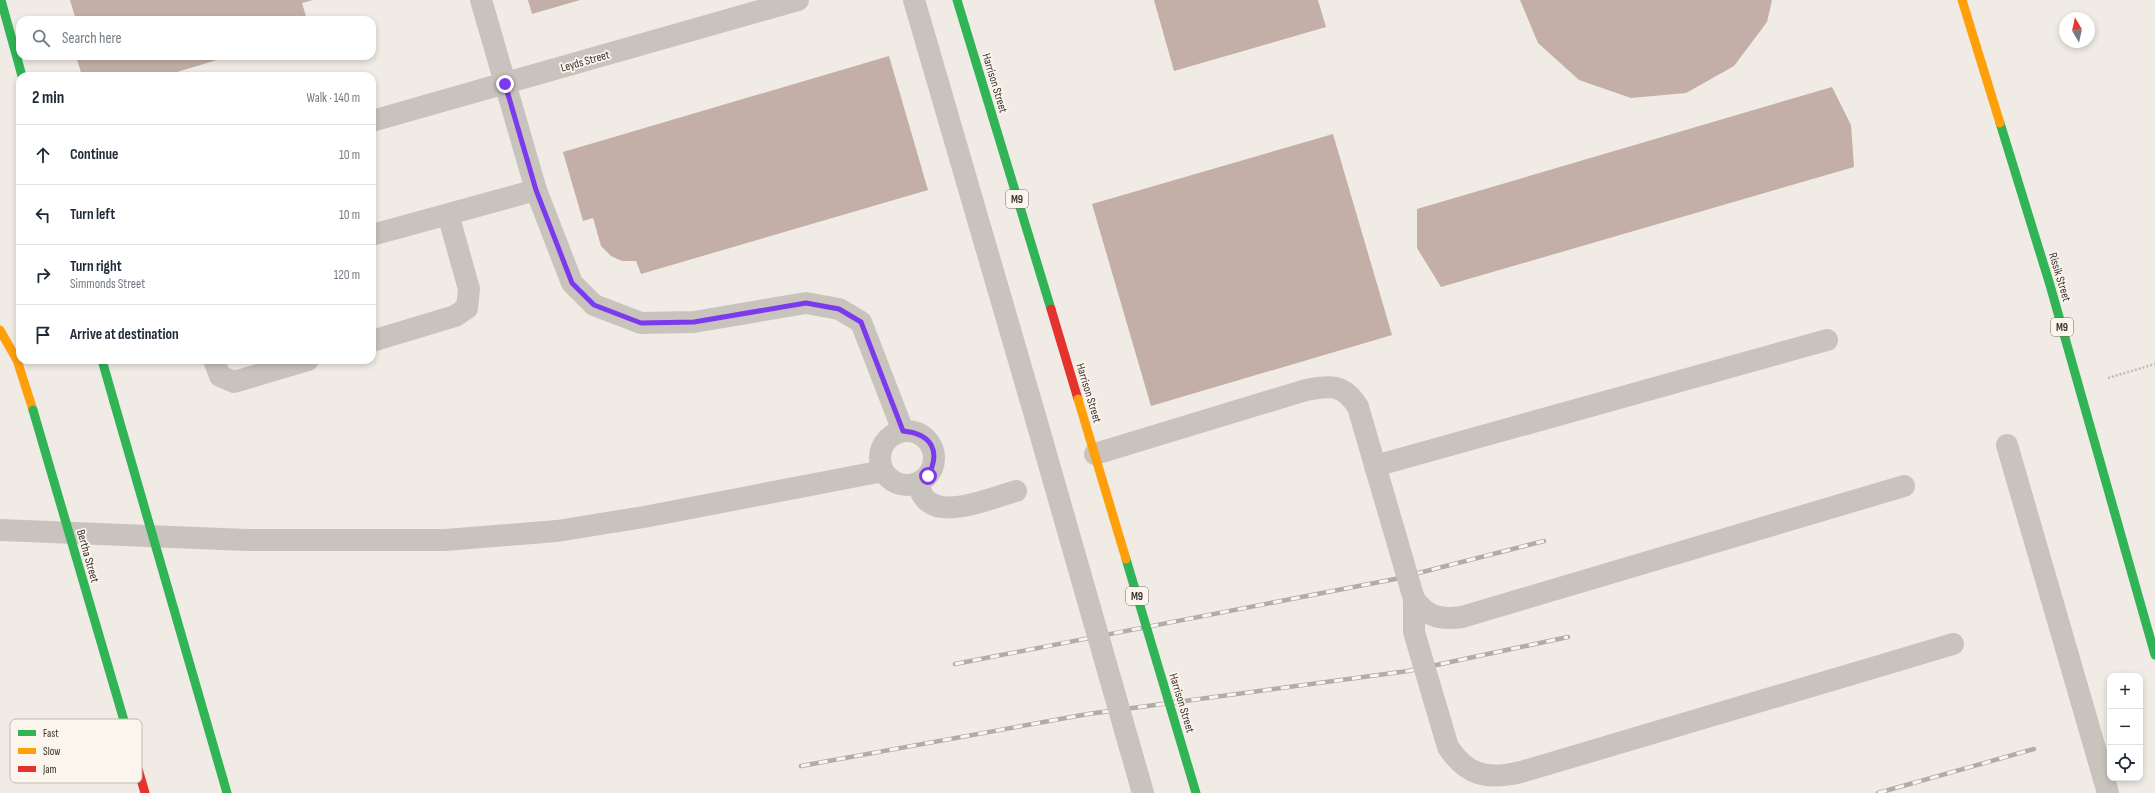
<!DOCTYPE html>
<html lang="en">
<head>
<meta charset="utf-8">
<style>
	body { margin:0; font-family:"Sofia Sans Condensed",sans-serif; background:#f2f2f3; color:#1f2937 }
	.controls { position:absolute; right:12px; bottom:12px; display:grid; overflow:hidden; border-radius:8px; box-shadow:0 2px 6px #0003 }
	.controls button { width:36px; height:36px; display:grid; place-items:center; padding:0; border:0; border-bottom:1px solid #e0e1e3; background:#fff; color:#1f2937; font:20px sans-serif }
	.compass { position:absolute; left:2059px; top:12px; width:36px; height:36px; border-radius:50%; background:#fff; box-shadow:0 2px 6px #0003; rotate:351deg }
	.stop { position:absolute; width:12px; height:12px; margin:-9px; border:3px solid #7c3aed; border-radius:50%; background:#fff }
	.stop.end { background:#7c3aed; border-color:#fff; box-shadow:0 1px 4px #0008 }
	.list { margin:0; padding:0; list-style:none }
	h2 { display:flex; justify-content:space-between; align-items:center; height:52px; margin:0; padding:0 16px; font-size:17px }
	h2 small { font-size:13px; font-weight:400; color:#747a83 }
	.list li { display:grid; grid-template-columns:26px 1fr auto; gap:12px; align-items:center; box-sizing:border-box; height:60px; padding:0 16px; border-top:1px solid #e0e1e3 }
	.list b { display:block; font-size:15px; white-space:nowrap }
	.list p { margin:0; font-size:13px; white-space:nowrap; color:#747a83 }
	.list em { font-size:13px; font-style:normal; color:#747a83 }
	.icon { flex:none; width:22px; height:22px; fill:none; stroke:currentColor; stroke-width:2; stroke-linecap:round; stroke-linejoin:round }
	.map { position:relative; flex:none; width:2155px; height:793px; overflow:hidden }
	.search { position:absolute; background:#fff; box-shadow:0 2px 6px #0003; left:16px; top:16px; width:360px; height:44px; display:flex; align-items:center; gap:10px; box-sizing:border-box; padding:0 14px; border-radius:12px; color:#747a83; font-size:15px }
	.panel { position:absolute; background:#fff; box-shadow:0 2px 6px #0003; left:16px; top:72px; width:360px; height:292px; border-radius:12px }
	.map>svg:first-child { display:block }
</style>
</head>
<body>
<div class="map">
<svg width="2155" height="793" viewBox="0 0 2155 793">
	<rect width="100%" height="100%" fill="#f0ebe5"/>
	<path fill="#c3afa7" d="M70,0h243l-11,3 5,17h-231z
		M528,0h52l-48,14z
		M1154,0h164l8,27 -152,44z
		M1520,0h252l-5,22 -33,44 -48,27 -55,5 -52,-18 -41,-37z
		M76,56h154l-66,20h-82z
		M889,56l39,134 -287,84 -5,-13h-14l-11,-5 -10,-10 -8,-28 -10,3 -20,-69z
		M1832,87l19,38 3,42 -413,120 -24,-39v-39z
		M1333,134l59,201 -241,71 -59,-202z"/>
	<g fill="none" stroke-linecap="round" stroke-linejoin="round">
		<path stroke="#c2bbb6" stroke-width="2.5" stroke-dasharray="2 2" stroke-linecap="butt" d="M2108,378l47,-14"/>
		<path stroke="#c9c3be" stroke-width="22" d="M914,0l122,419
			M372,235l164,-45
			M372,341l83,-25 12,-8 2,-19 -21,-75
			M214,360l6,16 14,6 74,-22
			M2007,445l101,348
			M1375,466l452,-126
			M917,484c3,5 6,15 12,18 19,15 65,-5 87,-11
			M0,530l247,10h198l112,-9 87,-14 239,-46
			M1414,599c13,18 26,21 48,18l442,-131
			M1896,661l57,-17"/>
		<path stroke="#c9c3be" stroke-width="22" d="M481,0l55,190 36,93 22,22 47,18 53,-1 112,-19 33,6 22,13 42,109
			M372,121l426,-121
			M880 458a27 27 0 1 1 54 0a27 27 0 1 1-54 0Z"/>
		<path stroke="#30b455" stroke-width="9" d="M1,0l21,76
			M957,0l94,309
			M2000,123l50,162 105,370
			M102,360l12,42"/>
		<path stroke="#ff9f0a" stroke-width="9" d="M1962,0l38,123
			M0,330l17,30 16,50"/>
		<path stroke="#e5322d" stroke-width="9" d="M1051,309l27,90"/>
		<defs>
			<path id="rail" d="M955,664l440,-85 149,-38
				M801,766l287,-52 320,-43 160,-34
				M1878,793l156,-44"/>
		</defs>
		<use href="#rail" stroke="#b1aca8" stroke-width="4.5"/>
		<use href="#rail" stroke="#fbf5ee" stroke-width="3" stroke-dasharray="9" stroke-linecap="butt"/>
		<path stroke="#c9c3be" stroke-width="22" d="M1036,419l107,374
			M1095,454l211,-64c24,-5 38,-6 52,17l56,192v33l34,115c19,29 40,33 73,25l375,-111"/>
		<path stroke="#30b455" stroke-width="9" d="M114,402l113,391
			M33,410l97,331
			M1126,559l70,234"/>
		<path stroke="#ff9f0a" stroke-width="9" d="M1078,399l48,160"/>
		<path stroke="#e5322d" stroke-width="9" d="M130,741l15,52"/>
	</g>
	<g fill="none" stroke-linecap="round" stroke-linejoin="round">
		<path stroke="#7c3aed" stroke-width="5" d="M505,84l31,106 36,93 22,22 47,18 53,-1 112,-19 33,6 22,13 42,109c29,3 38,20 25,45"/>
	</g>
	<g text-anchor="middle" stroke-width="3.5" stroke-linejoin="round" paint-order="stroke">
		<g fill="#fbf5ee" stroke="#756b66" stroke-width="1">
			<rect x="1006" y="190" width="22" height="18" rx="3"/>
			<rect x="2051" y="318" width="22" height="18" rx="3"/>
			<rect x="1126" y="587" width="22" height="18" rx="3"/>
		</g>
		<g font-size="11" font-weight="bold" fill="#3b302b">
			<text x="1017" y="203">M9</text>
			<text x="2062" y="331">M9</text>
			<text x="1137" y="600">M9</text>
		</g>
		<g font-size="12" fill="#3b302b" stroke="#fbf5ee">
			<text transform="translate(585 61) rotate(-16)" y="4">Leyds Street</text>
			<text transform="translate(995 83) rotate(73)" y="4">Harrison Street</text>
			<text transform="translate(2060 277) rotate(73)" y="4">Rissik Street</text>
			<text transform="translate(1089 393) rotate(73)" y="4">Harrison Street</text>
			<text transform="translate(88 556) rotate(74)" y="4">Bertha Street</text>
			<text transform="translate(1182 703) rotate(73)" y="4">Harrison Street</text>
		</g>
	</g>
	<rect x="10" y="719" width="132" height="64" rx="6" fill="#fbf5ee" stroke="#c1bab4" stroke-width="1"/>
	<rect x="18" y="730" width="18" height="6" fill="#30b455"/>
	<rect x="18" y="748" width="18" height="6" fill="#ff9f0a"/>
	<rect x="18" y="766" width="18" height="6" fill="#e5322d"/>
	<g font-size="11" fill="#3b302b">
		<text x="43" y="737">Fast</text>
		<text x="43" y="755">Slow</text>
		<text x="43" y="773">Jam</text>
	</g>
</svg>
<div class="controls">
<button>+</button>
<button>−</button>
<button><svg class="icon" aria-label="locate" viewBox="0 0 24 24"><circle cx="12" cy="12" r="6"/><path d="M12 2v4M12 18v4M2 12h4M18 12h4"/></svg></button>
</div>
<svg class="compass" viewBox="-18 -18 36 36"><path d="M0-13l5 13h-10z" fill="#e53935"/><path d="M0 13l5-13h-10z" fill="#747a83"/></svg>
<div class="stop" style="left:928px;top:476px"></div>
<div class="stop end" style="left:505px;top:84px"></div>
<div class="search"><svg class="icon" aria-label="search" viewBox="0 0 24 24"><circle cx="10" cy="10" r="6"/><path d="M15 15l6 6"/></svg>Search here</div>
<section class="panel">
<h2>2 min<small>Walk · 140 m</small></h2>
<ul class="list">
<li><svg class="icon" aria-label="ahead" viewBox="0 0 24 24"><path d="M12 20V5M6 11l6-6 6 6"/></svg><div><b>Continue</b></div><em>10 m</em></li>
<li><svg class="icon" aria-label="left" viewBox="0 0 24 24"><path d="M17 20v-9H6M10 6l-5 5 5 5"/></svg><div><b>Turn left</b></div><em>10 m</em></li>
<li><svg class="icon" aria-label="right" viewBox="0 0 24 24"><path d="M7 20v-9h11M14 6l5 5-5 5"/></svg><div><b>Turn right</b><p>Simmonds Street</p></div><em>120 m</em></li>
<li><svg class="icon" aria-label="arrive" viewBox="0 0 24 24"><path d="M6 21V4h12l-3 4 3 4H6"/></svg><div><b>Arrive at destination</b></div></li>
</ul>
</section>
</div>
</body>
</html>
